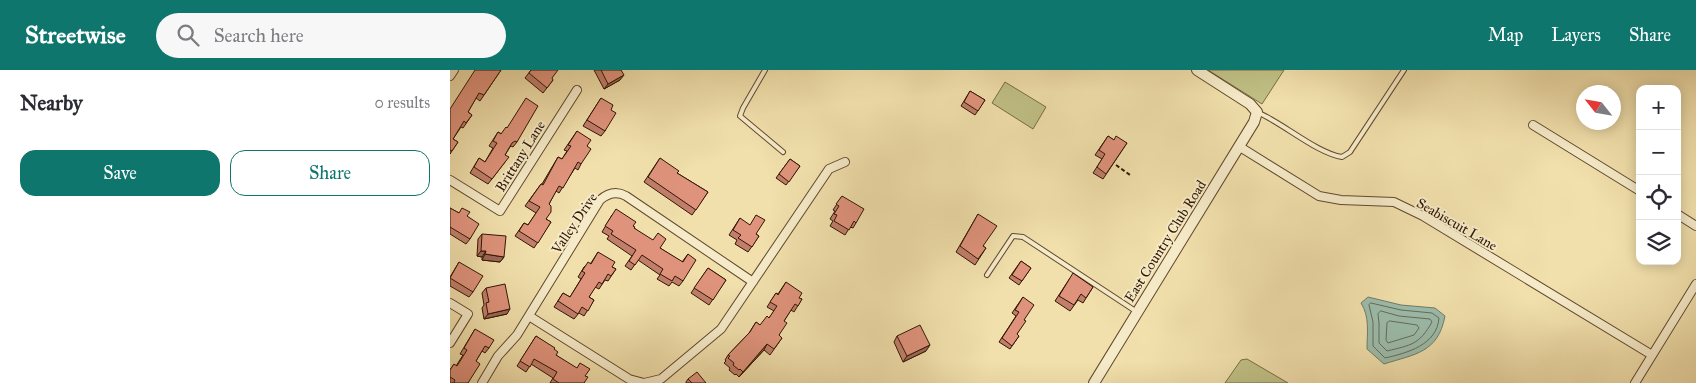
<!DOCTYPE html>
<html lang="en">
<head>
<meta charset="utf-8">
<style>
	body { margin:0; font-family:"IM FELL Great Primer",serif; background:#f7f7f7; color:#2b2b33 }
	.controls { position:absolute; right:15px; top:15px; display:grid; overflow:hidden; border-radius:10px; box-shadow:0 2px 12px #0003 }
	.controls button { width:45px; height:45px; display:grid; place-items:center; padding:0; border:0; border-bottom:1px solid #e1e1e2; background:#fff; color:#2b2b33; font:25px sans-serif }
	.compass { position:absolute; left:1126px; top:15px; width:45px; height:45px; border-radius:50%; background:#fff; box-shadow:0 2px 12px #0003; rotate:301deg }
	.list { margin:0; padding:0; list-style:none }
	h2 { display:flex; justify-content:space-between; align-items:center; height:65px; margin:0; padding:0 20px; font-size:21px }
	h2 small { font-size:16px; font-weight:400; color:#7c7c81 }
	.actions { display:flex; gap:10px; padding:15px 20px }
	.actions a { flex:1; padding:11px 0; border:1px solid #0f766e; border-radius:15px; text-align:center; font-size:18px; color:#0f766e }
	.actions .main { background:#0f766e; color:#fff }
	.icon { flex:none; width:28px; height:28px; fill:none; stroke:currentColor; stroke-width:2; stroke-linecap:round; stroke-linejoin:round }
	.map { position:relative; flex:none; width:1246px; height:313px; overflow:hidden }
	header { display:flex; align-items:center; gap:30px; box-sizing:border-box; height:70px; padding:0 25px; background:#0f766e; color:#fff }
	header strong { font-size:24px }
	nav { display:flex; gap:28px; margin-inline-start:auto; font-size:18px }
	.search { width:350px; height:45px; background:#f7f7f7; display:flex; align-items:center; gap:12px; box-sizing:border-box; padding:0 18px; border-radius:28px; color:#7c7c81; font-size:19px }
	main { display:flex }
	aside { flex:1; background:#fff }
	.map>svg:first-child { display:block }
</style>
</head>
<body>
<header>
<strong>Streetwise</strong>
<div class="search"><svg class="icon" aria-label="search" viewBox="0 0 24 24"><circle cx="10" cy="10" r="6"/><path d="M15 15l6 6"/></svg>Search here</div>
<nav><a>Map</a><a>Layers</a><a>Share</a></nav>
</header>
<main>
<aside>
<h2>Nearby<small>0 results</small></h2>
<ul class="list">
</ul>
<div class="actions"><a class="main">Save</a><a>Share</a></div>
</aside>
<div class="map">
<svg width="1246" height="313" viewBox="0 0 1246 313">
	<rect width="100%" height="100%" fill="#f1e0ac"/>
	<filter id="stains"><feTurbulence type="fractalNoise" baseFrequency=".004" numOctaves="4"/><feColorMatrix values="0 0 0 0 .2 0 0 0 0 .09 0 0 0 0 .02 0 0 0 .5 -.17"/></filter>
	<radialGradient id="worn" r=".72"><stop offset=".6" stop-color="#630" stop-opacity="0"/><stop offset="1" stop-color="#630" stop-opacity=".3"/></radialGradient>
	<path fill="#c0c186" stroke="#786c44" d="M758,0h76l-22,34z
		M555,12l41,25 -13,22 -41,-26z
		M797,289l41,24h-63l16,-23z"/>
	<path fill="#9bbdac" stroke="#717a68" d="M918,227l33,8 34,3 10,8c-7,37 -30,38 -61,48l-17,-15c0,-16 3,-32 -6,-46z"/>
	<g fill="none" stroke-linecap="round" stroke-linejoin="round">
		<path stroke="#666a58" stroke-width="1" d="M921,233l30,7 31,3 7,5c-2,27 -32,35 -54,40l-12,-12v-24l-4,-17z
			M931,241l18,5 31,3 2,3c-13,23 -21,23 -45,29l-8,-8v-20l-1,-9z
			M940,251l27,4 2,3 -5,7 -26,8 -2,-3 1,-17z"/>
		<defs>
			<path id="service" d="M315,0l-22,38 -3,8 43,36
				M809,43c25,11 58,40 83,44l8,-5 54,-82
				M537,205l26,-39 10,1 114,75"/>
			<path id="minor" d="M0,6l4,-6
				M1083,55l107,66
				M790,77l79,49 22,4 53,2 29,14 229,139
				M0,110l50,31 77,-121
				M1227,144l19,12
				M0,233l18,11 -18,29
				M79,246l100,63 15,4 17,-4 60,-50 108,-160 16,-7
				M32,313l16,-27 19,-21 83,-135c8,-7 17,-9 26,-4l127,86
				M1185,313l61,-99"/>
			<path id="tertiary" d="M644,313l160,-261 3,-10 -7,-8 -53,-34"/>
		</defs>
		<use href="#service" stroke="#61482d" stroke-width="6"/>
		<use href="#minor" stroke="#61482d" stroke-width="10"/>
		<use href="#tertiary" stroke="#61482d" stroke-width="12"/>
		<path stroke="#311603" stroke-width="2" stroke-dasharray="4 2.5" stroke-linecap="butt" d="M666,95l14,10"/>
		<use href="#service" stroke="#f6ebc9" stroke-width="4"/>
		<use href="#minor" stroke="#f6ebc9" stroke-width="8"/>
		<use href="#tertiary" stroke="#f6ebc9" stroke-width="10"/>
	</g>
	<path fill="#c07e6b" stroke="#311603" d="M51,0l-21,31 -4,-3 -8,14 4,3 -9,13 -2,-1 -8,12 5,3 -8,12v-45z
		M81,0l22,10 -10,13 -18,-15z
		M144,0h27l-1,10 -16,9z
		M520,21l15,9 -10,15 -14,-9z
		M151,28l10,12 -6,21 -4,5 -18,-10z
		M127,61l10,15 -6,18 -3,6 -3,-2 -16,25 -3,-2 -7,13 -3,15 5,3 -17,26 -19,-12 9,-13 4,2 8,-12 -11,-7 16,-22h1l16,-27 4,2 5,-8 -3,-1z
		M48,62l19,10 -4,5 -2,-1 -1,1 -5,8v7l-17,22 -18,-11 9,-15 6,4 8,-14 -4,-2z
		M658,66l6,4 13,3 -24,36 -10,-6 9,-14 -7,-4z
		M210,88l17,15 31,19 -16,23 -48,-33z
		M340,89l10,7 -14,19 -10,-7z
		M392,126l14,27 -3,5 -3,-1 -5,8 -15,-9 3,-5 -3,-2 5,-8 -2,-1z
		M0,138l9,5 8,3 3,23 -4,5 -16,-10z
		M528,144l5,32 3,2 -11,17 -19,-13z
		M162,145l21,11 1,2 26,20 22,14 6,-8 -5,27 -4,5 -7,-4 -3,4 -12,-7 3,-4 -22,-15 -7,10 -6,-4 7,-10 -25,-17 2,-3 -7,-4z
		M290,148l16,16 3,2 -11,16 -13,-8 2,-4 -8,-5z
		M32,164l22,23 -4,5 -18,-2v-3l-5,-1 1,-17z
		M148,182l14,15 4,2 -8,12 -3,-1 -6,9 -4,-2 -6,10 5,3 -10,16 -5,-3 -5,6 -20,-12 9,-14 7,4 11,-18 -3,-2 6,-10 7,-4z
		M571,191l10,7 -12,17 -10,-7z
		M9,192l14,30 -4,5 -19,-11v-9z
		M258,198l18,12 -17,25 -18,-12z
		M620,208l23,9 -10,16 -5,-3 -8,11 -15,-10z
		M336,212l13,16 3,1 -8,13 -3,-2 -7,11 -5,14 3,3 -12,17 -6,-5 -25,27 -3,-3 -1,1 -6,-5 1,-2 -6,-5 2,-2 -1,-1 3,-5 21,-22 7,-11 4,3 9,-7 5,-7 -7,-4 9,-14 2,1z
		M36,218l21,26 -23,5 -2,-11 2,-3 -2,-12z
		M573,227l1,23 -7,14 2,2 -9,13 -11,-7 17,-26 -4,-3z
		M25,259l14,19 -4,5 -3,-2 -6,10 -8,22h-18v-13l4,-6 2,2 7,-11 -3,-1z
		M86,266l18,13 2,6 29,21 -1,7h-34l3,-5 -22,-14 -5,8 -9,-6z
		M447,266l29,15 -23,11 -9,-20z
		M238,309l18,4h-20v-1z"/>
	<path fill="#9c6757" stroke="#311603" d="M174,5l-4,5 -16,9 4,-5z
		M31,181h5l-4,6 -5,-1z
		M35,184l19,3 -4,5 -18,-2z
		M60,239l-3,5 -23,5 4,-5z
		M317,274l-3,6 -25,27 4,-5z
		M480,275l-4,6 -23,11 4,-6z"/>
	<path fill="#df937c" stroke="#311603" d="M25,0h26l-17,25 -5,-2 -11,19 4,3 -6,8 -2,-2 -11,18 5,3 -6,9 -2,-1v-41z
		M81,0h27l-6,8 1,2 -6,8 -18,-15z
		M151,0h20l3,5 -16,9z
		M520,21l15,9 -7,11 -14,-9z
		M76,28l12,8 -21,36 -2,-1 -3,2 -7,12 4,2 -17,22 -18,-12 5,-9 6,4 12,-19 -4,-2 5,-9 3,2 5,-7 1,1z
		M151,28l12,7 -2,5 5,3 -11,18 -18,-11z
		M127,61l14,9 -4,6 4,3 -10,15 -3,-2 -15,26 -4,-2 -10,18 2,2v6l-5,7 5,3 -13,21 -19,-12 5,-8 4,2 12,-18 -11,-6 12,-17 2,1 15,-28 4,2 9,-13 -3,-1z
		M658,66l6,4 2,-4 11,7 -21,31 -9,-7 8,-13 -6,-4z
		M210,88l19,13 -2,2 31,19 -12,18 -48,-33z
		M340,89l10,7 -11,16 -10,-8z
		M392,126l22,13 -8,14 -2,-2 -5,9 -15,-9 3,-6 -3,-1 5,-8 -3,-2z
		M0,138l9,5 3,-5 8,4 -3,4 12,8 -9,15 -20,-12z
		M166,139l20,13 -3,4 2,1 -1,1 19,12 5,-7 8,6 -6,9 23,14 5,-8 8,6 -13,21 -8,-5 -3,5 -12,-7 3,-5 -21,-14 -7,10 -6,-4 7,-11 -25,-16 2,-3 -8,-5z
		M528,144l19,12 -14,20 3,2 -8,11 -18,-13z
		M306,145l9,5 -9,14 3,2 -7,11 -14,-9 3,-3 -8,-5 7,-12 10,7z
		M32,164l24,2 -2,21 -19,-3 1,-3h-5z
		M148,182l17,10 -3,5 4,2 -5,7 -3,-2 -6,10 -3,-2 -10,15 5,3 -6,11 -6,-4 -4,7 -20,-13 5,-8 7,4 15,-24 -3,-2 6,-9 3,2z
		M571,191l10,7 -9,13 -10,-6z
		M9,192l24,14 -10,16 -23,-14z
		M258,198l18,12 -13,20 -19,-12z
		M623,203l20,14 -7,11 -5,-4 -7,11 -15,-9z
		M336,212l16,11 -3,5 3,1 -4,7 -3,-2 -11,17 3,2 -8,12 3,3 -8,11 -7,-5 -24,28 -3,-3 -1,1 -6,-5 1,-2 -6,-5 2,-2 -2,-1 22,-23 6,-10 4,3 7,-9 2,2 8,-12 -7,-4 6,-9 2,2z
		M55,214l5,25 -22,5 -2,-11 3,-1 -3,-14z
		M573,227l11,8 -10,15 2,1 -9,13 2,2 -7,10 -10,-8 17,-26 -4,-2z
		M470,255l10,20 -23,11 -10,-20z
		M25,259l19,11 -5,8 -4,-2 -9,15 4,3 -12,19h-13l-1,-1 1,-2 -5,-3v-7l4,-6 3,2 10,-16 -3,-2z
		M86,266l19,12 -1,1 4,3 -2,3 21,13 3,-5 10,6 -5,7 3,1 -4,6h-25l-6,-4 4,-7 -23,-13 -4,8 -10,-6z
		M247,302l9,11h-14l-4,-4z"/>
	<g text-anchor="middle" stroke-width="4" stroke-linejoin="round" paint-order="stroke">
		<g font-size="14" fill="#311603" stroke="#f6ebc9">
			<text transform="translate(70 86) rotate(-58)" y="5">Brittany Lane</text>
			<text transform="translate(124 153) rotate(-56)" y="5">Valley Drive</text>
			<text transform="translate(1007 154) rotate(30)" y="5">Seabiscuit Lane</text>
			<text transform="translate(715 171) rotate(-58)" y="5">East Country Club Road</text>
		</g>
	</g>
	<rect width="100%" height="100%" filter="url(#stains)"/>
	<rect width="100%" height="100%" fill="url(#worn)"/>
</svg>
<div class="controls">
<button>+</button>
<button>−</button>
<button><svg class="icon" aria-label="locate" viewBox="0 0 24 24"><circle cx="12" cy="12" r="6"/><path d="M12 2v4M12 18v4M2 12h4M18 12h4"/></svg></button>
<button><svg class="icon" aria-label="layers" viewBox="0 0 24 24"><path d="M12 4l9 5-9 5-9-5zM3 14l9 5 9-5"/></svg></button>
</div>
<svg class="compass" viewBox="-18 -18 36 36"><path d="M0-13l5 13h-10z" fill="#e53935"/><path d="M0 13l5-13h-10z" fill="#7c7c81"/></svg>
</div>
</main>
</body>
</html>
